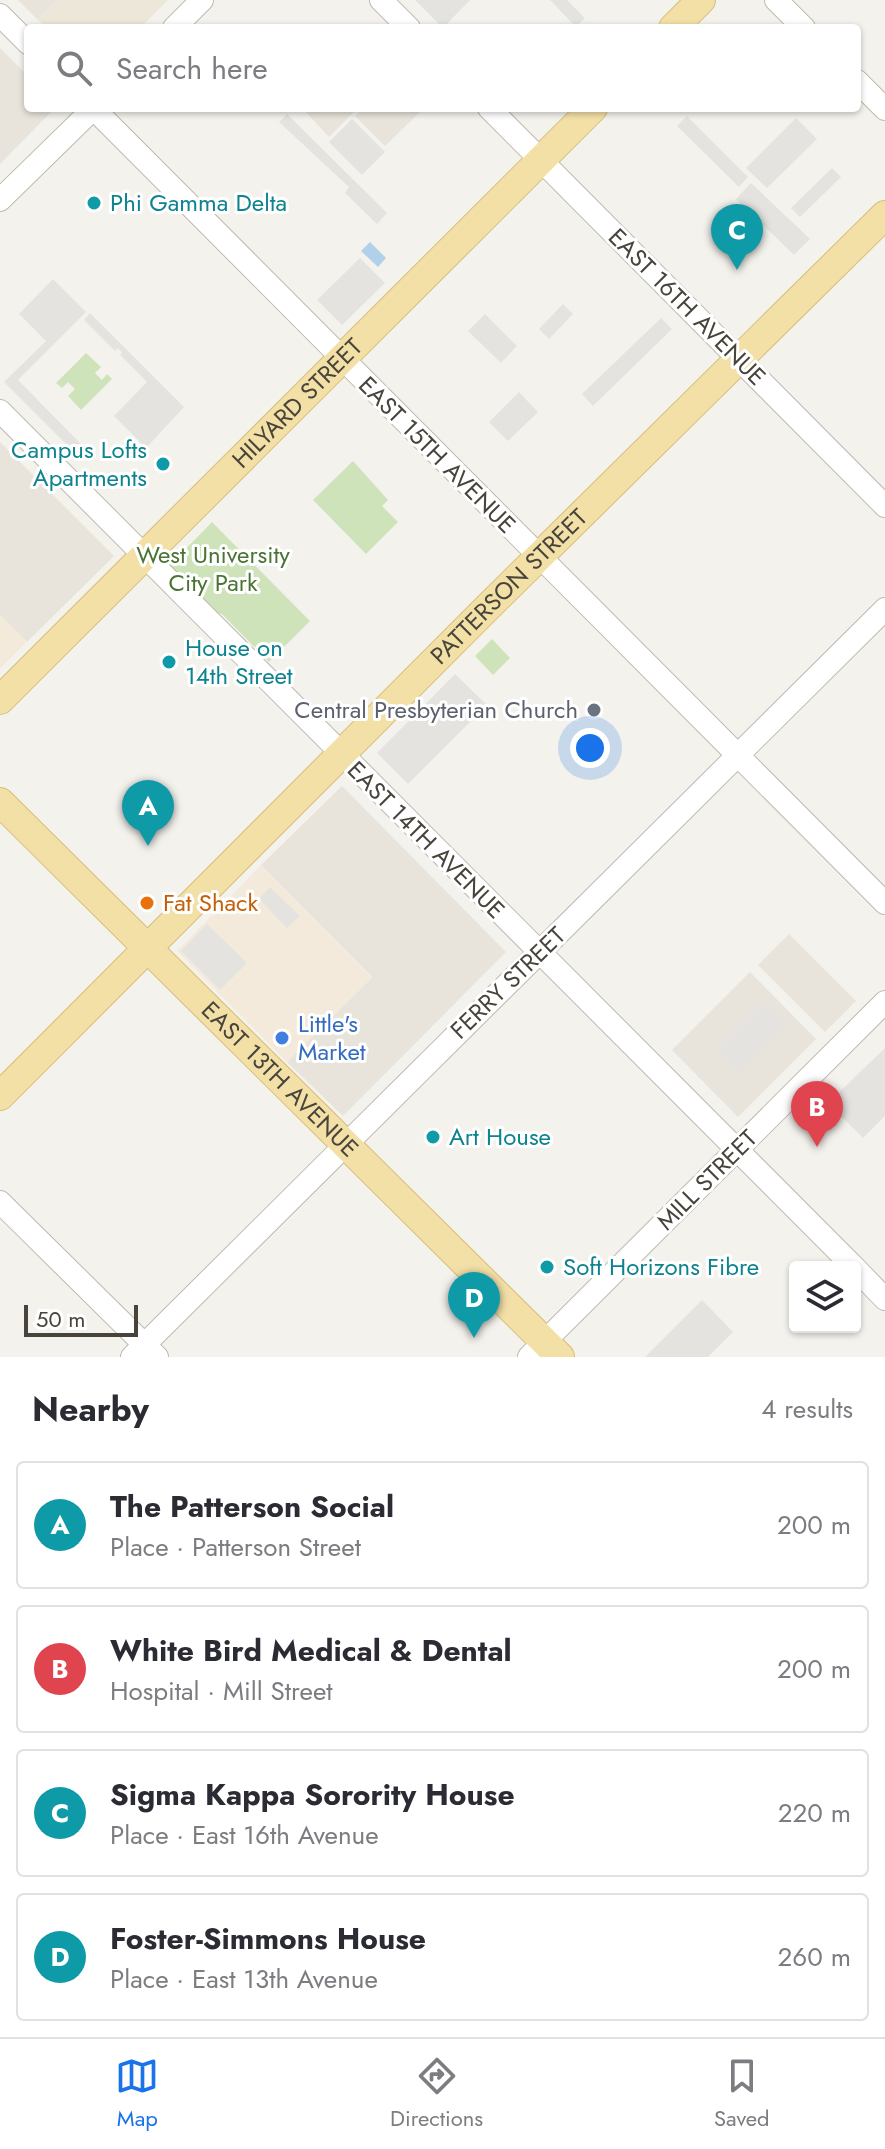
<!DOCTYPE html>
<html lang="en">
<head>
<meta charset="utf-8">
<style>
	body { margin:0; font-family:Jost,sans-serif; background:#f2f2f3; color:#2b2b33 }
	.controls { position:absolute; right:24px; bottom:24px; display:grid; overflow:hidden; border-radius:8px; box-shadow:0 2px 6px #0004 }
	.controls button { width:72px; height:72px; display:grid; place-items:center; padding:0; border:0; border-bottom:2px solid #e1e1e2; background:#fff; color:#2b2b33; font:40px sans-serif }
	.scale { position:absolute; left:24px; bottom:20px; width:114px; box-sizing:border-box; padding-left:8px; border:4px solid #48443b; border-top:0; font-size:22px; line-height:28px; white-space:nowrap; color:#48443b; -webkit-text-stroke:6px #fff; paint-order:stroke }
	.you { position:absolute; left:590px; top:748px; width:28px; height:28px; margin:-20px; border:6px solid #fff; border-radius:50%; background:#1a73e8; box-shadow:0 0 0 12px #1a73e833 }
	.badge { display:grid; place-items:center; width:52px; height:52px; border-radius:50%; background:#1a73e8; color:#fff; font-size:26px; font-weight:700 }
	.pin { position:absolute; translate:-50% -66px; filter:drop-shadow(0 2px 4px #0008) }
	.pin::after { content:''; position:absolute; top:42px; width:28px; height:24px; background:inherit; clip-path:polygon(0 0,100% 0,50% 100%) }
	.list { margin:0; padding:0; list-style:none }
	h2 { display:flex; justify-content:space-between; align-items:center; height:104px; margin:0; padding:0 32px; font-size:34px }
	h2 small { font-size:26px; font-weight:400; color:#7c7c81 }
	.list li { display:grid; grid-template-columns:52px 1fr auto; gap:24px; align-items:center; box-sizing:border-box; height:128px; margin:0 16px 16px; padding:0 16px; border:2px solid #e1e1e2; border-radius:8px }
	.list b { display:block; font-size:30px; white-space:nowrap }
	.list p { margin:0; font-size:26px; white-space:nowrap; color:#7c7c81 }
	.list em { font-size:26px; font-style:normal; color:#7c7c81 }
	.icon { flex:none; width:44px; height:44px; fill:none; stroke:currentColor; stroke-width:2; stroke-linecap:round; stroke-linejoin:round }
	.map { position:relative; flex:none; width:885px; height:1357px; overflow:hidden }
	.search { position:absolute; background:#fff; box-shadow:0 2px 6px #0004; left:24px; right:24px; top:24px; height:88px; display:flex; align-items:center; gap:20px; box-sizing:border-box; padding:0 28px; border-radius:8px; color:#7c7c81; font-size:30px }
	.sheet { height:680px; background:#fff }
	nav { display:flex; justify-content:space-around; align-items:center; box-sizing:border-box; height:112px; border-top:2px solid #e1e1e2; background:#fff; font-size:22px; color:#7c7c81 }
	nav a { display:grid; justify-items:center; gap:4px }
	nav .on { color:#1a73e8 }
	.map>svg:first-child { display:block }
</style>
</head>
<body>
<div class="map">
<svg width="885" height="1357" viewBox="0 0 885 1357">
	<rect width="100%" height="100%" fill="#f4f2ed"/>
	<path fill="#e8e4db" d="M18,0h40l-20,20z
		M0,48l28,28v32h27l-55,56z
		M302,108h56l-29,29z
		M364,108h60l-39,38 -30,-30z
		M0,442l114,114 -87,86 -27,-27z
		M342,786l164,166 -163,164 -56,-54 85,-85 -111,-112z
		M789,934l67,67 -31,31 -67,-67z
		M750,972l66,67 -78,78 -66,-67z"/>
	<path fill="#f3eadb" d="M0,615l27,27 -27,27z
		M261,865l111,113 -85,84 -110,-111z"/>
	<path fill="#ece7d8" d="M58,0h110l-28,28h-94l-8,-8z"/>
	<path fill="#cfe3bb" d="M86,353l15,14 -6,6 7,7 5,-6 5,5 -31,31 -13,-14 7,-7 -7,-7 -6,6 -6,-5z
		M353,461l35,39 -6,6 16,16 -32,32 -53,-54z
		M212,522l98,99 -41,41 -47,-48 -9,-2 -45,-45z
		M492,639l18,19 -17,17 -18,-19z"/>
	<path fill="#e4e3e0" d="M415,0h55l-27,28z
		M550,0h17l18,18 -9,9z
		M287,114l100,99 -10,11 -32,-31 4,-6 -70,-65z
		M687,116l61,61 -9,10 -62,-61z
		M796,118l21,21 -50,49 -21,-20z
		M352,119l33,33 -23,23 -33,-33z
		M832,168l9,9 -41,40 -9,-9z
		M751,183l59,56 -16,16 -58,-56z
		M360,258l25,25 -43,42 -25,-25z
		M53,279l33,33 -68,68 67,68 -8,7 -73,-73 42,-41 -27,-27z
		M563,304l10,10 -24,25 -10,-10z
		M90,313l94,94 -38,41 -32,-32 33,-34 -27,-27 2,-2 -4,-5 -3,3 -31,-31z
		M485,314l32,32 -16,17 -33,-32z
		M661,318l11,11 -79,77 -11,-12z
		M519,392l19,20 -30,29 -19,-19z
		M455,674l32,31 -79,79 -31,-31z
		M270,887l30,29 -13,12 -28,-29z
		M207,924l40,39 -27,27 -39,-39z
		M765,1001l23,23 -48,48 -23,-23z
		M885,1048v68l-22,22 -35,-35z
		M702,1300l31,32 -25,25h-63z"/>
	<path fill="#b1d0e9" d="M370,242l16,16 -8,9 -17,-16z"/>
	<g fill="none" stroke-linecap="round" stroke-linejoin="round">
		<defs>
			<path id="minor" d="M381,0l28,28
				M776,0l28,28
				M0,15l28,28
				M174,28l28,-28
				M857,81l28,28
				M93,108l792,795
				M489,108l396,398
				M0,200l94,-92
				M0,411l854,856
				M0,1202l157,155
				M855,1268l30,31
				M132,1357l753,-748
				M529,1357l356,-355"/>
			<g id="major">
				<path d="M673,28l28,-28"/>
				<path id="s1" d="M0,700l593,-592"/>
				<path id="s2" d="M0,802l560,555"/>
				<path id="s3" d="M0,1096l489,-490 396,-391"/>
			</g>
		</defs>
		<use href="#minor" stroke="#bfbab0" stroke-width="24"/>
		<use href="#major" stroke="#d7be78" stroke-width="30"/>
		<use href="#minor" stroke="#fff" stroke-width="22"/>
		<use href="#major" stroke="#f3e0a7" stroke-width="28"/>
	</g>
	<g fill="#0f9aa8" stroke="#fff" stroke-width="3">
		<circle cx="94" cy="203" r="8"/>
		<circle cx="163" cy="464" r="8"/>
		<circle cx="169" cy="662" r="8"/>
		<circle cx="433" cy="1137" r="8"/>
		<circle cx="547" cy="1267" r="8"/>
	</g>
	<circle fill="#6b7280" stroke="#fff" stroke-width="3" cx="594" cy="710" r="8"/>
	<circle fill="#e8710a" stroke="#fff" stroke-width="3" cx="147" cy="903" r="8"/>
	<circle fill="#3f7fe0" stroke="#fff" stroke-width="3" cx="282" cy="1038" r="8"/>
	<g text-anchor="middle" stroke-width="6" stroke-linejoin="round" paint-order="stroke">
		<g font-size="24" fill="#0d838f" stroke="#fff" text-anchor="start">
			<text x="110" y="211">Phi Gamma Delta</text>
			<text x="147" y="458" text-anchor="end">Campus Lofts<tspan x="147" dy="28">Apartments</tspan></text>
			<text x="185" y="656">House on<tspan x="185" dy="28">14th Street</tspan></text>
			<text x="449" y="1145">Art House</text>
			<text x="563" y="1275">Soft Horizons Fibre</text>
		</g>
		<g font-size="24" fill="#48443b" stroke="#fff">
			<text transform="translate(687 307) rotate(45)" y="8">EAST 16TH AVENUE</text>
			<text dy="8" stroke="none"><textPath href="#s1" startOffset="420">HILYARD STREET</textPath></text>
			<text transform="translate(437 455) rotate(45)" y="8">EAST 15TH AVENUE</text>
			<text dy="8" stroke="none"><textPath href="#s3" startOffset="720">PATTERSON STREET</textPath></text>
			<text transform="translate(426 840) rotate(45)" y="8">EAST 14TH AVENUE</text>
			<text transform="translate(508 983) rotate(-44)" y="8">FERRY STREET</text>
			<text dy="8" stroke="none"><textPath href="#s2" startOffset="394">EAST 13TH AVENUE</textPath></text>
			<text transform="translate(707 1180) rotate(-45)" y="8">MILL STREET</text>
		</g>
		<g font-size="24" fill="#4a7434" stroke="#fff">
			<text x="213" y="563">West University<tspan x="213" dy="28">City Park</tspan></text>
		</g>
		<g font-size="24" fill="#5b616d" stroke="#fff" text-anchor="end">
			<text x="578" y="718">Central Presbyterian Church</text>
		</g>
		<g font-size="24" fill="#c56008" stroke="#fff" text-anchor="start">
			<text x="163" y="911">Fat Shack</text>
		</g>
		<g font-size="24" fill="#366cbe" stroke="#fff" text-anchor="start">
			<text x="298" y="1032">Little's<tspan x="298" dy="28">Market</tspan></text>
		</g>
	</g>
</svg>
<div class="controls">
<button><svg class="icon" aria-label="layers" viewBox="0 0 24 24"><path d="M12 4l9 5-9 5-9-5zM3 14l9 5 9-5"/></svg></button>
</div>
<div class="scale">50 m</div>
<div class="you"></div>
<div class="pin badge" style="left:148px;top:846px;background:#0f9aa8">A</div>
<div class="pin badge" style="left:817px;top:1147px;background:#e0444e">B</div>
<div class="pin badge" style="left:737px;top:270px;background:#0f9aa8">C</div>
<div class="pin badge" style="left:474px;top:1338px;background:#0f9aa8">D</div>
<div class="search"><svg class="icon" aria-label="search" viewBox="0 0 24 24"><circle cx="10" cy="10" r="6"/><path d="M15 15l6 6"/></svg>Search here</div>
</div>
<section class="sheet">
<h2>Nearby<small>4 results</small></h2>
<ul class="list">
<li><span class="badge" style="background:#0f9aa8">A</span><div><b>The Patterson Social</b><p>Place · Patterson Street</p></div><em>200 m</em></li>
<li><span class="badge" style="background:#e0444e">B</span><div><b>White Bird Medical &amp; Dental</b><p>Hospital · Mill Street</p></div><em>200 m</em></li>
<li><span class="badge" style="background:#0f9aa8">C</span><div><b>Sigma Kappa Sorority House</b><p>Place · East 16th Avenue</p></div><em>220 m</em></li>
<li><span class="badge" style="background:#0f9aa8">D</span><div><b>Foster-Simmons House</b><p>Place · East 13th Avenue</p></div><em>260 m</em></li>
</ul>
</section>
<nav>
<a class="on"><svg class="icon" aria-label="map" viewBox="0 0 24 24"><path d="M3 6l6-2 6 2 6-2v14l-6 2-6-2-6 2zM9 4v14M15 6v14"/></svg>Map</a>
<a><svg class="icon" aria-label="directions" viewBox="0 0 24 24"><path d="M12 3l9 9-9 9-9-9zM9 14v-3h6M13 9l2 2-2 2"/></svg>Directions</a>
<a><svg class="icon" aria-label="saved" viewBox="0 0 24 24"><path d="M7 4h10v16l-5-4-5 4z"/></svg>Saved</a>
</nav>
</body>
</html>
